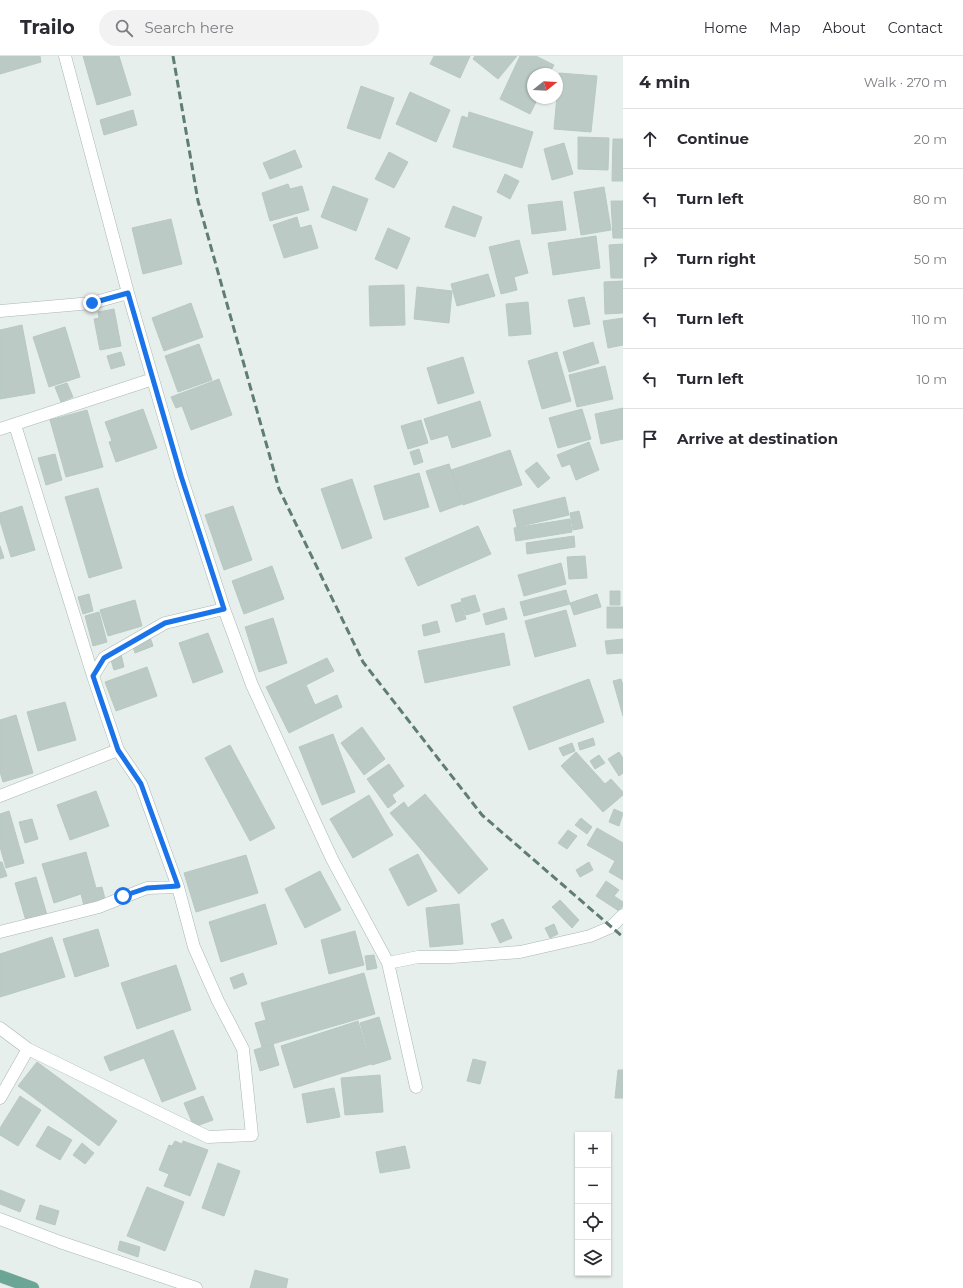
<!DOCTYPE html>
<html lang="en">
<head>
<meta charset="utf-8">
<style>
	body { margin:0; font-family:Montserrat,sans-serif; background:#f2f2f3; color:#2b2b33 }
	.controls { position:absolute; right:12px; bottom:12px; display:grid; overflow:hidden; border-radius:0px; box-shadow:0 1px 3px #0004 }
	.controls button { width:36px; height:36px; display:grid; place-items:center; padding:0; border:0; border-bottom:1px solid #e1e1e2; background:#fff; color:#2b2b33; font:20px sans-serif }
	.compass { position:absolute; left:527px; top:12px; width:36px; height:36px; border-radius:50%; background:#fff; box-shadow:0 1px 3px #0004; rotate:72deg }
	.stop { position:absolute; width:12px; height:12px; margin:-9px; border:3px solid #1a73e8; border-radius:50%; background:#fff }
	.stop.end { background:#1a73e8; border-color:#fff; box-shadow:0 1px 4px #0008 }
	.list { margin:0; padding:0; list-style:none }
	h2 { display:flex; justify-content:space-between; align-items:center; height:52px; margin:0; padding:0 16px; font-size:17px }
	h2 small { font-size:13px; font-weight:400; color:#7c7c81 }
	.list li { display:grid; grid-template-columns:26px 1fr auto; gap:12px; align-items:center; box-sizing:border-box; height:60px; padding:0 16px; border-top:1px solid #e1e1e2 }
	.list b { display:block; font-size:15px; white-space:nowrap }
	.list em { font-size:13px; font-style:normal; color:#7c7c81 }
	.icon { flex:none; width:22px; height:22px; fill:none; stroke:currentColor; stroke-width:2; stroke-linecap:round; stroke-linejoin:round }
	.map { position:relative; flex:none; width:623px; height:1232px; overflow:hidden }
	header { display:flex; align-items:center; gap:24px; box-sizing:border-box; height:56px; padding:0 20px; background:#fff; border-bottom:1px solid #e1e1e2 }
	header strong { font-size:19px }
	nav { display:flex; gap:22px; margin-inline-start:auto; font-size:14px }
	.search { width:280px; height:36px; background:#f2f2f3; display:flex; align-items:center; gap:10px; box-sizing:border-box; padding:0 14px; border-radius:22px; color:#7c7c81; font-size:15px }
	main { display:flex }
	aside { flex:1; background:#fff }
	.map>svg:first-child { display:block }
</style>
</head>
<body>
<header>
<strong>Trailo</strong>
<div class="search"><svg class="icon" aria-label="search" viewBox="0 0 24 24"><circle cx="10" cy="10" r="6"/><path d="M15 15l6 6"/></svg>Search here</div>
<nav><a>Home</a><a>Map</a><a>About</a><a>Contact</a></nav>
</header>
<main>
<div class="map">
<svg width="623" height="1232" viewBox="0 0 623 1232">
	<rect width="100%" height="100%" fill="#e6efeb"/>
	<path fill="#bbcac4" stroke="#b8c9c2" d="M0,0h40l1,6 -41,12z
		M83,0h36l12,39 -34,10z
		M434,0h36l-10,22 -30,-14z
		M475,0h42l-19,23 -25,-20z
		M520,0h16l18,9 -5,9h-16v24h5l-8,16 -30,-15z
		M559,17l38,3 -6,56 -37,-3z
		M361,30l33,12 -14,41 -33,-11z
		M410,36l40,18 -14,32 -40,-18z
		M133,54l4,15 -33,10 -4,-15z
		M469,56l64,20 -11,36 -69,-21 9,-31 6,2z
		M578,81l31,1 -1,32 -30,-1z
		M613,83h10v42h-11z
		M564,87l9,31 -21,6 -8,-31z
		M295,94l7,17 -32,12 -7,-16z
		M389,96l19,10 -14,26 -19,-9z
		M505,118l14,7 -9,18 -13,-7z
		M288,128l2,5 12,-3 7,24 -39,11 -8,-28z
		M333,130l35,13 -12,32 -35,-14z
		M604,131l7,43 -30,5 -7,-43z
		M562,145l4,29 -34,4 -4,-29z
		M611,145h12v37h-10z
		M453,150l29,11 -7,20 -30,-10z
		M297,161l3,11 11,-3 7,23 -34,10 -11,-33z
		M171,163l11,45 -39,10 -11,-46z
		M388,172l22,10 -13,31 -22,-10z
		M596,180l4,32 -47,7 -5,-32z
		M519,184l9,33 -14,4 3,13 -16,4 -12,-47z
		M623,188v34h-12l-2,-33z
		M488,218l7,22 -38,10 -6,-22z
		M623,225v32l-18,1 -1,-32z
		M404,229l1,40 -35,1 -1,-40z
		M417,231l35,4 -3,32 -35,-4z
		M584,241l6,27 -16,3 -6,-27z
		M528,246l3,32 -22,2 -3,-32z
		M191,247l12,34 -39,14 -12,-33z
		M114,253l7,37 -21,4 -6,-31 5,-1 -1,-6z
		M623,262v27l-15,3 -5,-27z
		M22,269l13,68 -35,6v-69z
		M65,271l15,50 -31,10 -16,-50z
		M593,286l6,21 -30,9 -6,-20z
		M199,288l13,36 -34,12 -13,-36z
		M121,296l4,13 -14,4 -4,-13z
		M557,296l14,49 -29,8 -14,-48z
		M463,301l11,36 -36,11 -11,-36z
		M605,310l8,33 -36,8 -8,-32z
		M219,323l13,36 -41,15 -9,-24 -6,2 -5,-11z
		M67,327l6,14 -12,5 -6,-15z
		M480,345l11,35 -39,12 -4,-13 -17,5 -7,-21z
		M623,352v31l-22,5 -6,-30z
		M143,353l14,39 -41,14 -7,-20 3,-1 -7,-19z
		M582,353l9,30 -33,9 -9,-30z
		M87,354l16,57 -37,10 -16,-57z
		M421,364l7,23 -20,6 -7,-23z
		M589,386l10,28 -23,10 -6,-16 -8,3 -5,-12z
		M419,393l4,13 -9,3 -4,-13z
		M510,394l12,35 -59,20 -12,-35z
		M55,398l7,26 -16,5 -8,-27z
		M537,406l13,16 -12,10 -13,-17z
		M449,408l13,40 -22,8 -14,-41z
		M419,417l10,34 -45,13 -10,-34z
		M352,423l20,59 -30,11 -21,-60z
		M98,432l24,80 -33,10 -24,-81z
		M565,441l4,18 -52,12 -4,-17z
		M22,450l13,44 -24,7 -11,-36v-8z
		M233,450l19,54 -28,10 -19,-55z
		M579,455l4,17 -10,2 -3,-17z
		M570,463l2,13 -56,9 -2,-13z
		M478,470l13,28 -73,32 -13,-28z
		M574,480l1,11 -48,7 -1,-11z
		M0,490l4,12 -4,1z
		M585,500l2,22 -18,1 -2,-22z
		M561,507l5,21 -42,12 -6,-21z
		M272,510l12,33 -40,15 -12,-33z
		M566,534l4,14 -46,12 -4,-14z
		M610,535h10v14h-10z
		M89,538l4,17 -10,3 -5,-17z
		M597,538l4,13 -27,8 -4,-12z
		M475,539l5,16 -14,4 -5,-16z
		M135,544l7,26 -34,10 -8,-26z
		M461,546l5,17 -10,3 -5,-17z
		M607,551h16v21h-16z
		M504,552l3,11 -21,6 -3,-11z
		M566,554l10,36 -41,11 -10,-36z
		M99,556l8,30 -14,4 -8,-30z
		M273,562l14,45 -28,9 -14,-45z
		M437,565l3,11 -16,4 -2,-11z
		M208,577l15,39 -30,11 -14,-40z
		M504,577l6,32 -85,18 -7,-32z
		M150,581l3,9 -18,7 -3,-9z
		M623,583v14l-16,1 -2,-13z
		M121,598l3,13 -10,3 -4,-13z
		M327,602l7,13 -28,14 9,20 22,-10 5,12 -53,26 -23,-46z
		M147,611l10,29 -41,15 -11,-29z
		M589,623l15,43 -75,28 -16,-43z
		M621,623l2,6v31l-10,-35z
		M65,646l11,38 -38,11 -11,-39z
		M16,659l17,58 -30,9 -3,-10v-52z
		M362,671l23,32 -21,16 -23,-32z
		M333,678l22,58 -33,13 -23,-58z
		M593,682l2,7 -15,5 -2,-7z
		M572,687l3,8 -12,5 -4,-8z
		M230,689l45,83 -25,13 -45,-83z
		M576,696l29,32 6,-5 12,13v3l-20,17 -42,-46z
		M619,696l4,6v15l-4,3 -11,-17z
		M599,699l6,8 -10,6 -5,-8z
		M389,708l15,22 -12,9 4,7 -8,6 -21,-29z
		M96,735l13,35 -39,14 -13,-35z
		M425,738l63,75 -29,25 -69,-81 14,-11 4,6z
		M369,739l24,40 -40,23 -23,-39z
		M614,753l9,4 -4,13 -10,-4z
		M9,755l15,52 -18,5 -6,-21v-33z
		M581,762l11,9 -5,7 -12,-9z
		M32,763l6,20 -13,4 -6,-21z
		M597,772l26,15v37l-14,-8 6,-11 -28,-16z
		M568,774l9,6 -10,13 -9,-6z
		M86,796l10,36 6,-1 3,12 -21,7 -3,-12 -27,9 -12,-39z
		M418,798l19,37 -29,15 -19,-37z
		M246,799l12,38 -62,19 -12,-39z
		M0,806h2l5,14 -7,2z
		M589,806l4,8 -13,7 -4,-7z
		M320,815l21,39 -36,18 -20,-39z
		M36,821l11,38 -21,6 -11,-38z
		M606,825l13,9 -5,6 9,6v4l-4,5 -23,-15z
		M560,844l19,20 -7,8 -20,-21z
		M265,848l12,40 -56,18 -12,-40z
		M459,848l4,40 -33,3 -4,-39z
		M503,863l9,19 -12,5 -9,-19z
		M554,868l4,10 -8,4 -5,-10z
		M98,873l11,37 -34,11 -12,-38z
		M355,875l9,34 -35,9 -8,-34z
		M52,881l13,40 -65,20v-43z
		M374,899l3,13 -10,2 -2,-14z
		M176,909l15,45 -54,19 -16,-46z
		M243,917l4,11 -13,5 -4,-11z
		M364,917l11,41 -113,33 -7,-24 11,-3 -5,-17z
		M379,961l12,42 -19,6 -12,-42z
		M358,965l13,43 -77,24 -13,-42z
		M173,974l23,59 -34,13 -18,-44 -34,13 -6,-14z
		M273,988l6,21 -19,6 -6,-21z
		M473,1003l13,3 -6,22 -13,-3z
		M37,1006l80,59 -18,25 -81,-60z
		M618,1014h5v28h-8z
		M380,1019l3,37 -38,3 -4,-37z
		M334,1032l6,29 -33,6 -5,-29z
		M20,1040l21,14 -23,36 -18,-11v-7z
		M203,1040l10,24 -19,7 -10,-24z
		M48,1070l24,14 -12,20 -24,-14z
		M175,1085l7,3 1,-3 25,9 -18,46 -26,-10 5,-12 -10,-4 10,-25 3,1z
		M82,1087l12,10 -9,11 -12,-9z
		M405,1090l5,22 -30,5 -4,-21z
		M218,1107l22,8 -16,45 -22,-8z
		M147,1131l37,15 -19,49 -38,-15z
		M0,1134l25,10 -5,12 -20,-8z
		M40,1149l19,6 -4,14 -19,-6z
		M120,1185l20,6 -2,10 -20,-7z
		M255,1214l33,9 -2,9h-36z"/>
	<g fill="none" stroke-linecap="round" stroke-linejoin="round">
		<defs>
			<path id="minor" d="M65,0l63,237 53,183 43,133 28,76 80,174 56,104 30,-6h34l68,-5 70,-16 21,-9 12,-12
				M0,255l92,-8 36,-10
				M0,373l153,-50
				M93,620l11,-18 61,-35 59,-14
				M0,740l118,-46
				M0,876l99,-25 48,-19 31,-1
				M388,907l28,124
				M0,972l28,21 180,88 44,-2 -9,-86 -25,-48 -24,-54 -16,-60 -37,-103 -23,-34 -25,-74 -78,-251
				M0,1042l28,-49
				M0,1163l60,23 136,46"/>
			<path id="major" d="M0,1220l33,12"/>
		</defs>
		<use href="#minor" stroke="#a8b8b2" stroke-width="13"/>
		<use href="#major" stroke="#c2cac8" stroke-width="13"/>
		<use href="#minor" stroke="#fff" stroke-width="12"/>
		<use href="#major" stroke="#6aa596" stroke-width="12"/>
		<path stroke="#5f7d75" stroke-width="3" stroke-dasharray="8 4" stroke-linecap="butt" d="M173,0l25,145 81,288 84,173 119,153 141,122"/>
	</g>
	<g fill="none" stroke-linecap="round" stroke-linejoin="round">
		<path stroke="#1a73e8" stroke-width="5" d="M92,247l36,-10 53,183 43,133 -59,14 -61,35 -11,18 25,74 23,34 37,102 -31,2 -24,8"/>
	</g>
</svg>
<div class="controls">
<button>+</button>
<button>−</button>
<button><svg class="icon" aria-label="locate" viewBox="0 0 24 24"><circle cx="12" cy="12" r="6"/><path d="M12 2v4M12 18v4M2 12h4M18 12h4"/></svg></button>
<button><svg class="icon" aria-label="layers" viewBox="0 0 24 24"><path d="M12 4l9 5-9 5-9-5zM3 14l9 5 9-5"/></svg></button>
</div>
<svg class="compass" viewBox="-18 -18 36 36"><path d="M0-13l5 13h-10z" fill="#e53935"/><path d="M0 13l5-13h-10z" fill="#7c7c81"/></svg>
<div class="stop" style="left:123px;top:840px"></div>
<div class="stop end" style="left:92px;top:247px"></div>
</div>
<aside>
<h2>4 min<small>Walk · 270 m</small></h2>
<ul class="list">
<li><svg class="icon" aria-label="ahead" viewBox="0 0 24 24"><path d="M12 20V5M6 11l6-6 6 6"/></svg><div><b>Continue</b></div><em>20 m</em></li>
<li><svg class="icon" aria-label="left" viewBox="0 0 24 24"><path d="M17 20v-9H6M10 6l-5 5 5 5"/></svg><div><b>Turn left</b></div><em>80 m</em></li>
<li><svg class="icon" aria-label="right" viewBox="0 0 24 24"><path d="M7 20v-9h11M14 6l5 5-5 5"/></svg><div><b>Turn right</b></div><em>50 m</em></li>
<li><svg class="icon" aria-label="left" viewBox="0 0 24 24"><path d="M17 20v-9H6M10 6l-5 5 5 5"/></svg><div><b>Turn left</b></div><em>110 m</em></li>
<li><svg class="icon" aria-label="left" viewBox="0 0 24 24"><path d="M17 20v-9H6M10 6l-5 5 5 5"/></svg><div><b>Turn left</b></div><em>10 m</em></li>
<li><svg class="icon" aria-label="arrive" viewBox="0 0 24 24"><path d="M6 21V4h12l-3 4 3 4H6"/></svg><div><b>Arrive at destination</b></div></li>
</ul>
</aside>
</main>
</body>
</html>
